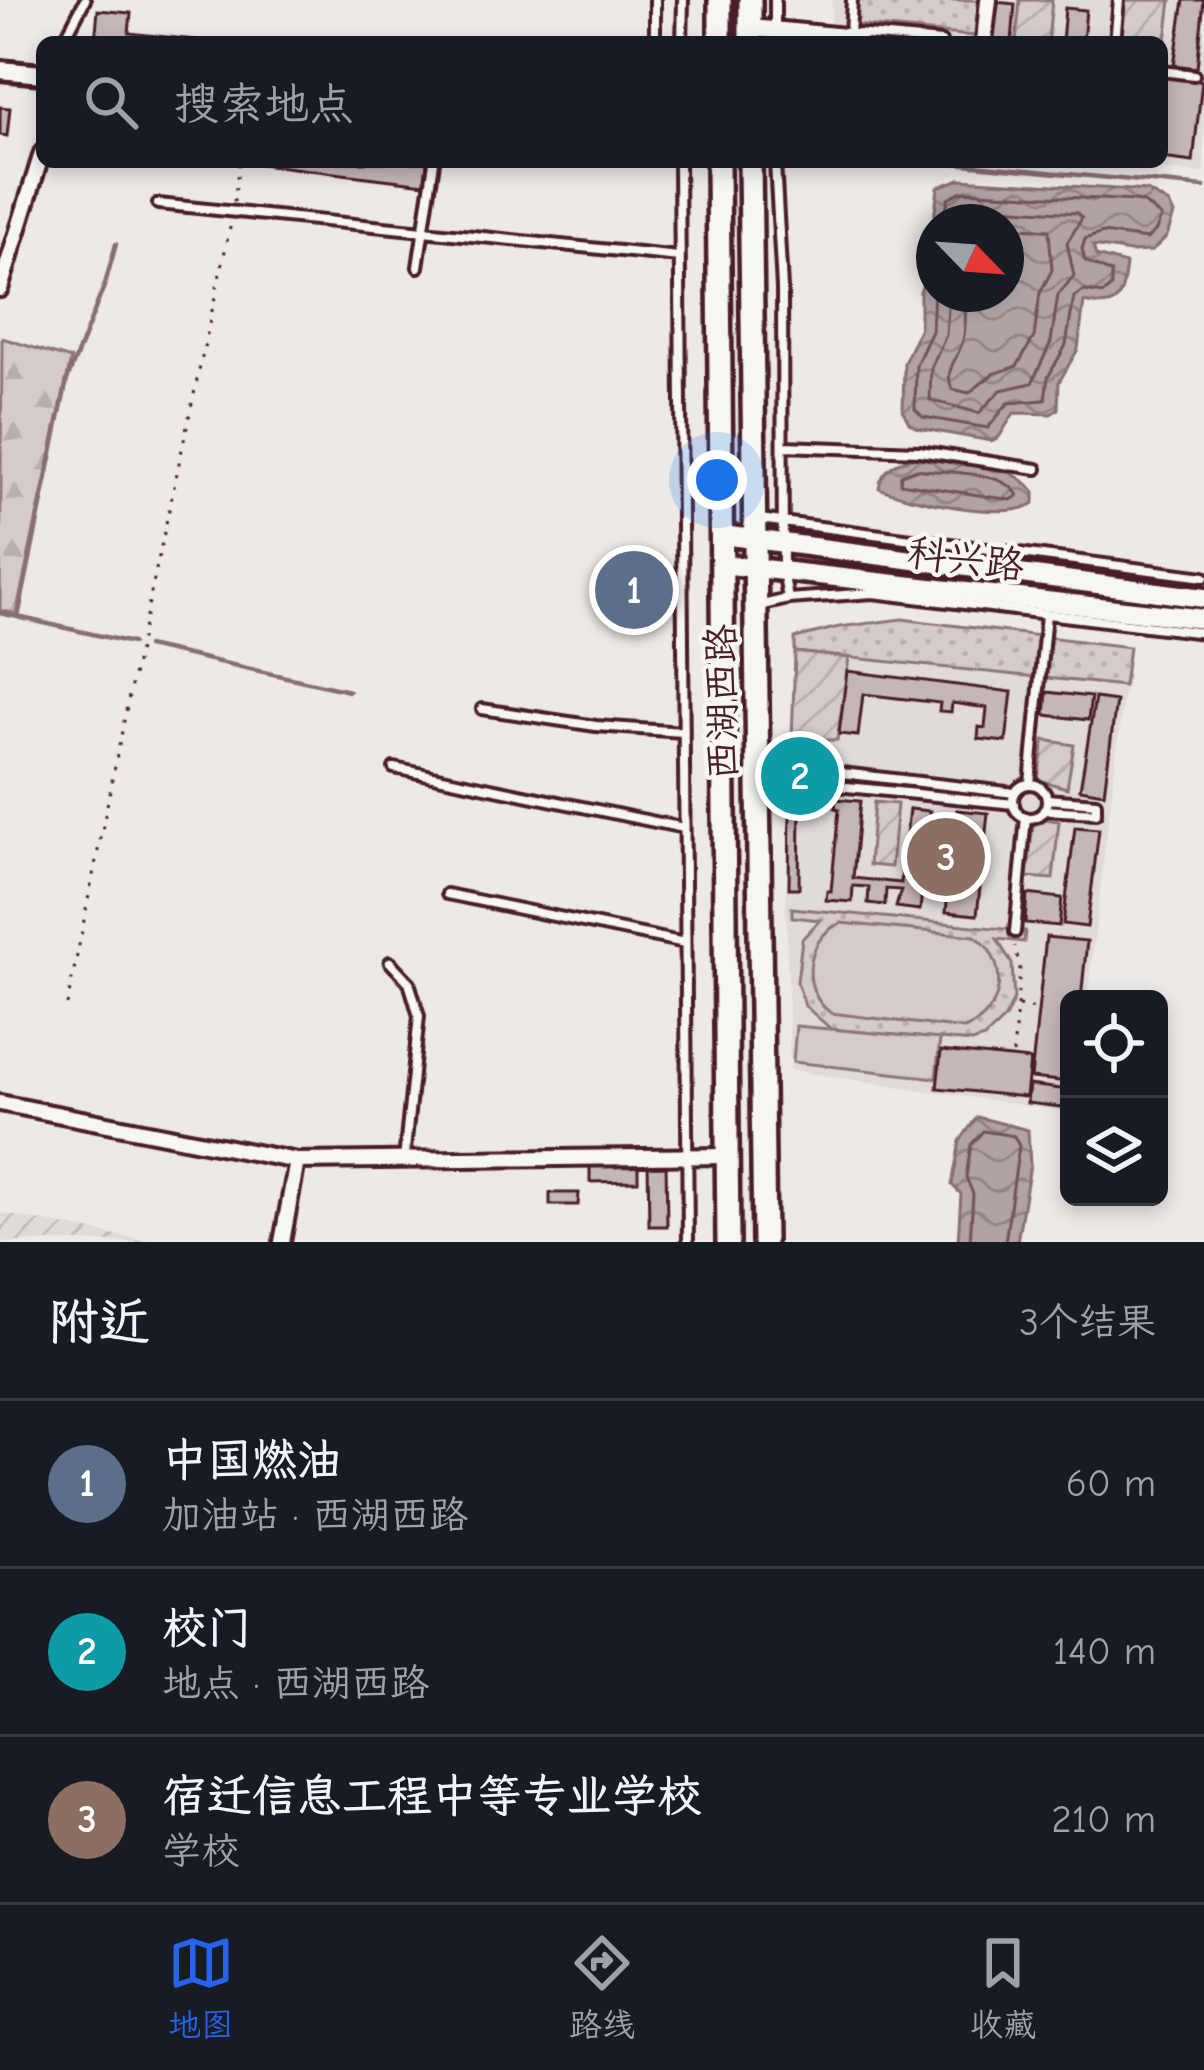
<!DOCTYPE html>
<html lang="zh">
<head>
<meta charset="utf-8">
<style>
	body { margin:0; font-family:"Comic Neue","LXGW WenKai TC",sans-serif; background:#20242c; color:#f1f3f6 }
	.controls { position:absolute; right:36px; bottom:36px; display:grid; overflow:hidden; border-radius:18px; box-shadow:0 6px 18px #0003 }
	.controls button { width:108px; height:108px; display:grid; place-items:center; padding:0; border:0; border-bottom:3px solid #363941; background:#171b24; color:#f1f3f6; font:60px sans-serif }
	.compass { position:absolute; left:916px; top:204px; width:108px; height:108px; border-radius:50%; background:#171b24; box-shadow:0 6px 18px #0003; rotate:115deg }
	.you { position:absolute; left:717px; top:480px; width:42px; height:42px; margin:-30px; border:9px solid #fff; border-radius:50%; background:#1a73e8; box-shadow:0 0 0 18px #1a73e833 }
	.badge { display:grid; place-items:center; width:78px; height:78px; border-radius:50%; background:#2563eb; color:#fff; font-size:39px; font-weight:700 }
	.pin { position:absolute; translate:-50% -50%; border:6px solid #fff; box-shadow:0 3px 12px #0006 }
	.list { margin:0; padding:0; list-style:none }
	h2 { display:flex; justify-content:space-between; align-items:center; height:156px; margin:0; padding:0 48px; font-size:51px }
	h2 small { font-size:39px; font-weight:400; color:#9ea1a6 }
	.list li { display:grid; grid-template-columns:78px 1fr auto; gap:36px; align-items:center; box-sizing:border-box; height:168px; padding:0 48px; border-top:3px solid #363941 }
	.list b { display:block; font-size:45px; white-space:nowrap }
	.list p { margin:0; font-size:39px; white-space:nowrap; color:#9ea1a6 }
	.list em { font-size:39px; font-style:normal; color:#9ea1a6 }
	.icon { flex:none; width:66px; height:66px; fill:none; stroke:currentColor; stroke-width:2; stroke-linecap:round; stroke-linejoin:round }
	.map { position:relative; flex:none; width:1204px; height:1242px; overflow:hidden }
	.search { position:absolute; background:#171b24; box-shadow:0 6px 18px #0003; left:36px; right:36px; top:36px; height:132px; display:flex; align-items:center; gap:30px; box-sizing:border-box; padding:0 42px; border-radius:18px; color:#9ea1a6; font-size:45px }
	.sheet { height:660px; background:#171b24 }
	nav { display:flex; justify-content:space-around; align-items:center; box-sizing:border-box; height:168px; border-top:3px solid #363941; background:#171b24; font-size:33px; color:#9ea1a6 }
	nav a { display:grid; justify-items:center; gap:6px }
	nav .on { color:#2563eb }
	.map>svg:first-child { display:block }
</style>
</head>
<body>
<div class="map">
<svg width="1204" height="1242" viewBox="0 0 1204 1242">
	<defs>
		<pattern id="industrial-furrows" width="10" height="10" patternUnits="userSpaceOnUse" patternTransform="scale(3)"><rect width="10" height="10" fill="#e0dad8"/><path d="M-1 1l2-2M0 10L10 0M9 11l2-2" fill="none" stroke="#c2bbba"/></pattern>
		<pattern id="grass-dots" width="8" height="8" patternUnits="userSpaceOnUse" patternTransform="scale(3)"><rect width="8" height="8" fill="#d4cbca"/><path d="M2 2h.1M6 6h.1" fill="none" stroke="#b8aeae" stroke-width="1.8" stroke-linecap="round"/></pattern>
		<pattern id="forest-firs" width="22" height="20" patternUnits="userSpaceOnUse" patternTransform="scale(3)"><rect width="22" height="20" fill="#d4cbca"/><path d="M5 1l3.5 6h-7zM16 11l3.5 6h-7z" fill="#b8aeae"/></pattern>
		<pattern id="garden-furrows" width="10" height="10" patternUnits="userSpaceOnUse" patternTransform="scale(3)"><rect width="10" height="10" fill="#d4cbca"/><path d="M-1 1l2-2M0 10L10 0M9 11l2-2" fill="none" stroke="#b8aeae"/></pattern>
		<pattern id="water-waves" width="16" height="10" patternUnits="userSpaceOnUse" patternTransform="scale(3)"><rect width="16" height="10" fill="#b1a2a3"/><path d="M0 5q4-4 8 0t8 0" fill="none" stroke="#928385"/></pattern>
	</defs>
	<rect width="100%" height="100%" fill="#ece9e6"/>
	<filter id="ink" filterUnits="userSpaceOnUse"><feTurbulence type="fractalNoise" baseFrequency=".00833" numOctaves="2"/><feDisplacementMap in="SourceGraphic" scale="24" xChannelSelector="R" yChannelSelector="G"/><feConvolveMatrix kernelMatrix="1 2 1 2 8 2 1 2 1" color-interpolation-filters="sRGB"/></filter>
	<g filter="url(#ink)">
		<path fill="#e0dad8" d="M832,0h372v173l-126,-11h84v-120h-332z
			M902,619l227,28 -42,352h-18v113l-279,-42 -4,-165 9,-267 44,-11z"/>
		<path fill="url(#industrial-furrows)" d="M0,1213l57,11 95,18h-152z"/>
		<path fill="url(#grass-dots)" stroke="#8f757a" stroke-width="3" d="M855,0h124l-4,36 -122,-11z
			M902,619l227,28 -5,39 -329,-34v-14l44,-11z
			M792,908l233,23 -1,11 -27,-3 15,25 2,35 -9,19 -21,20 -12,4 -141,-13 -26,-23 -8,-24 5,-43 18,-19 -28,-3z"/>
		<path fill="url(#forest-firs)" stroke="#8f757a" stroke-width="3" d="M2,338l69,21 -55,255 -16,-4z"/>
		<path fill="url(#garden-furrows)" stroke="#8f757a" stroke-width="3" d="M1020,0h32l-4,42h-32z
			M1125,0h46l-8,65 -1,-23h-42z
			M795,652l54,6 -12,82h-45z
			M1044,740l30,5 -7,43 -29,-8z
			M874,802l23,2 -6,63 -22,-2z
			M1044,819l15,2 -6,58 -26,-2 6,-53z"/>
		<path fill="#d4cbca" stroke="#8f757a" stroke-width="3" d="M841,923l134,13c35,24 31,78 -11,93l-133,-16c-32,-22 -26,-76 10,-90z
			M796,1026l144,13 -4,39 -143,-16z"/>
		<path fill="url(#water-waves)" stroke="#886e73" stroke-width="3" fill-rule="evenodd" d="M960,179l187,12 22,13 5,10 -7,22 -15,15 -22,1 -37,-6 3,10 30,8c-4,33 -6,47 -42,38l-6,47 -19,33 -1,27 -7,5 -37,-1 -15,24 -8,4 -73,-13 -9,-5 -6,-12 1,-48 16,-35v-37l7,-16 11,-88zM1006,222v72h-72v-72z
			M917,457c39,8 91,0 117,35v11c-24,19 -126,-2 -155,-15 2,-19 20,-28 38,-31z
			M977,1117l51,13 2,35 -13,77h-59l3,-48 -9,-9 8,-44z"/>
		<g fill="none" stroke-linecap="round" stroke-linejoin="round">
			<path stroke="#73535b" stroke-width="3" d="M934,291l-2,40 -16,34 -1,44 8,8 65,11 20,-25 37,-3 3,-23 18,-32 8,-48 10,-6 19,3 8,-7v-14l-26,-12 -3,-12 3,-10 18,-6 44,6 9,-9 5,-13 -17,-14 -10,-2 -172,-10 -14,7 -4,24
				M949,294l-3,41 -15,33 -1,32 49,13 22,-23 31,-7 19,-41 7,-47 16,-19 -7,-33 15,-25 -5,-5 -111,-7 -5,4 -2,12
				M968,294c-5,16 0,33 -6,49 -6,19 -18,27 -10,46l17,4 24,-19 24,-8 17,-29 6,-44 12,-23 -3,-40 -43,-3
				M917,469c28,5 88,0 101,27l-7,4 -111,-17 1,-8z
				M970,1242l3,-48 -7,-17 5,-32 12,-14 31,5 5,10 -14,96"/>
			<path stroke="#886e73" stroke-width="4.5" d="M943,162l261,25
				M0,613l132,30
				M18,617l49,-237 38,-96 11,-40
				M147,646l202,45"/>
		</g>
		<path fill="#c4b7b7" stroke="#4a1f2b" stroke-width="3" d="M1184,0h20l-7,68 -23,-3z
			M996,2l19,2 -3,38h-20z
			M1065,8l21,2 -3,32h-21z
			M98,10l33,3 -2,20 85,9h-119z
			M1162,77l40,4 -9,81 -31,-4z
			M0,107l10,1 -3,28 -7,-1z
			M244,162h183l-2,22z
			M847,671l165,21 -6,50 -28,-3 1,-12 6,1 2,-20 -35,-5 -1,9 -12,-1 1,-8 -77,-9 -5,42 -19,-2z
			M1047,692l44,5 -3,23 -43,-5z
			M1095,698l21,3 -12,92 -24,-4z
			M792,744l13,1 -3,64h-13l6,-50h-4z
			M836,799l24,2 -7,77 48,5 8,-74 21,2 -10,99 -24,-3 5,-17 -15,-1 -1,16 -17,-2 1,-16 -16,-1 -1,16 -26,-2 1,-9h4l8,-82 -4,-1z
			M957,810l31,3 -11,102 -31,-3 4,-40 -5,-1 2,-19 5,1z
			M790,811h10l-1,77h-10z
			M1075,827l24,2 -12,98 -24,-3z
			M1027,894l35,4 -3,28 -34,-3z
			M1046,937l41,4 -6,58h-12v83l-38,-4z
			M941,1051l89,9 -4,37 -89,-9z
			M1029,1085l40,5v18l-42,-5z
			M638,1161v20l-48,1v-20z
			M648,1161h18l1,65h-18z
			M550,1193h29l-1,12h-28z"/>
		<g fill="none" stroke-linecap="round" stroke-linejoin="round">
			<defs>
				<path id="service" d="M751,24l190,18
					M752,32l109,10
					M850,34l2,-34
					M63,42l22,-42
					M655,42v-42
					M682,42l1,-42
					M775,42v-42
					M981,42l4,-42
					M987,42l5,-42
					M1115,42l4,-42
					M1162,71l32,4
					M679,162l9,1080
					M775,162l7,126 1,282 5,29
					M158,204l521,53
					M418,267l16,-105
					M784,446l135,5 118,18
					M759,519l445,58
					M758,606l30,-7 85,-6 331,40
					M482,709l114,17 87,6
					M759,764l35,4
					M394,768l290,60
					M807,769l208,24
					M760,778l33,3
					M808,783l206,21
					M1030,784l16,-170
					M1013 801a17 17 0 1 1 34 0a17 17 0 1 1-34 0Z
					M1044,810l52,3v-10l-49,-4
					M447,894l238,49
					M1015,932l11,-115
					M390,962l19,20 10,34 -15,144"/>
				<path id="minor" d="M0,289l42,-136
					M0,1103l297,58 429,-5
					M282,1242l15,-81"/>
				<path id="tertiary" d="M0,70l42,4"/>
				<path id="secondary" d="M722,535l482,63
					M721,564l483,55"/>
				<path id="primary" d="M720,42v-42
					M750,42v-42
					M718,162l10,1080
					M750,162l14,1080"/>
			</defs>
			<use href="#service" stroke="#4a1f2b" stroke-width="16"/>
			<use href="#minor" stroke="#4a1f2b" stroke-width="22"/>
			<use href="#tertiary" stroke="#4a1f2b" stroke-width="26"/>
			<use href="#secondary" stroke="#4a1f2b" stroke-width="27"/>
			<use href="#primary" stroke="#4a1f2b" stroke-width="30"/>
			<path stroke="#4a1f2b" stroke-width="3" stroke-dasharray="3 9" stroke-linecap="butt" d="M234,202l5,-40
				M67,1005l66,-329 98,-453
				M1018,1006l20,3
				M1013,1054l7,-85 -5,-23"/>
			<use href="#service" stroke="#f6f6f2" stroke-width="8"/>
			<use href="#minor" stroke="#f6f6f2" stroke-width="14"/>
			<use href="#tertiary" stroke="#f6f6f2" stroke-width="16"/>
			<use href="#secondary" stroke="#f6f6f2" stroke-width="18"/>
			<use href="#primary" stroke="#f6f6f2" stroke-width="21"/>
		</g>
	</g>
	<g text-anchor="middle" stroke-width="9" stroke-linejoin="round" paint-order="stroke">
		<g font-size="39" fill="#4a1f2b" stroke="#f6f6f2">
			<text transform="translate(966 558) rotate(7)" y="14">科兴路</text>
			<text transform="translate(721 702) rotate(-91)" y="14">西湖西路</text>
		</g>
	</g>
</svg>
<div class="controls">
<button><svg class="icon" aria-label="locate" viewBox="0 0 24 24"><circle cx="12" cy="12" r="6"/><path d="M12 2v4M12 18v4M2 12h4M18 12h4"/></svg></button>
<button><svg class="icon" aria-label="layers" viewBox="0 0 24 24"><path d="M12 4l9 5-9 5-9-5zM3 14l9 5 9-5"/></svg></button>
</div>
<svg class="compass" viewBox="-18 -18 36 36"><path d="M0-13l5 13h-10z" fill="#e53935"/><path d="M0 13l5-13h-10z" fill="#9ea1a6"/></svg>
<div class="you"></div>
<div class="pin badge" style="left:634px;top:590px;background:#5c6f8a">1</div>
<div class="pin badge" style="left:800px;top:776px;background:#0f9aa8">2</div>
<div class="pin badge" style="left:946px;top:857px;background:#8d6e63">3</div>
<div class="search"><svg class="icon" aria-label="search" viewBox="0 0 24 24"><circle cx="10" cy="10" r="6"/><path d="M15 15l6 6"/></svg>搜索地点</div>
</div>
<section class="sheet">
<h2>附近<small>3个结果</small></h2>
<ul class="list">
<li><span class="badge" style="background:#5c6f8a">1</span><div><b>中国燃油</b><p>加油站 · 西湖西路</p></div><em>60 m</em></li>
<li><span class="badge" style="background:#0f9aa8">2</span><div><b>校门</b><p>地点 · 西湖西路</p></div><em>140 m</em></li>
<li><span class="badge" style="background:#8d6e63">3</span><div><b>宿迁信息工程中等专业学校</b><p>学校</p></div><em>210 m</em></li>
</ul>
</section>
<nav>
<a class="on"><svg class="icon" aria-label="map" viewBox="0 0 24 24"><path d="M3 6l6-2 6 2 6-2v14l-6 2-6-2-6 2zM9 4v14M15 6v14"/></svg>地图</a>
<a><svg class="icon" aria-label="directions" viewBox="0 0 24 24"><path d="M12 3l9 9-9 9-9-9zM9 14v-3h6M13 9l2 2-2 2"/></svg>路线</a>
<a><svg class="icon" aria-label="saved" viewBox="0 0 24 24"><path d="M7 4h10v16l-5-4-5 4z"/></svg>收藏</a>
</nav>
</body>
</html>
